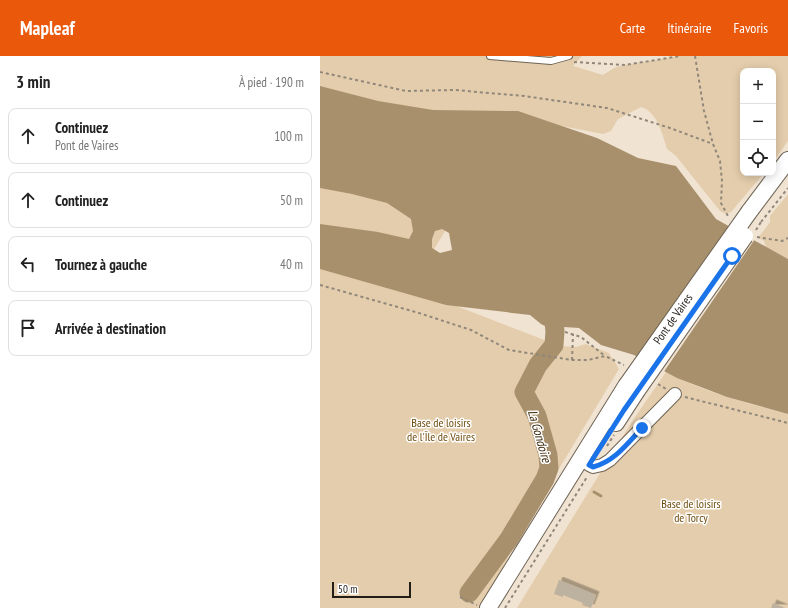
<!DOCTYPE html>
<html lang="fr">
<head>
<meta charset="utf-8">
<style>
	body { margin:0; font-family:"PT Sans Narrow",sans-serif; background:#f2f2f2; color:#222 }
	.controls { position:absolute; right:12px; top:12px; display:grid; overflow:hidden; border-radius:8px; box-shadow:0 2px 10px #0003 }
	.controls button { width:36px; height:36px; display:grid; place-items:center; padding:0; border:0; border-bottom:1px solid #e0e0e0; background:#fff; color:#222; font:20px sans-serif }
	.scale { position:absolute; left:12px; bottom:10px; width:79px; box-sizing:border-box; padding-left:4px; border:2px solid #221d17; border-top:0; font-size:11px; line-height:14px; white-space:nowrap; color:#221d17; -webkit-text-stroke:3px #fff; paint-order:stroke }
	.stop { position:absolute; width:12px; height:12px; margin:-9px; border:3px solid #1a73e8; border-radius:50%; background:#fff }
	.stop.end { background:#1a73e8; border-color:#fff; box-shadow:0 1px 4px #0008 }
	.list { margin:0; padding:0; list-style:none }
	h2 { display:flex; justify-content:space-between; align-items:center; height:52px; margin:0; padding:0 16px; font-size:17px }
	h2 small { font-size:13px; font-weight:400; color:#767676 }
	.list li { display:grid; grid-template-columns:26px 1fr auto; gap:12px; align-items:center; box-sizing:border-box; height:56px; margin:0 8px 8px; padding:0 8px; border:1px solid #e0e0e0; border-radius:8px }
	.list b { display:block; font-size:15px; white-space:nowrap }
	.list p { margin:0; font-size:13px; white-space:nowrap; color:#767676 }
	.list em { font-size:13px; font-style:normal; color:#767676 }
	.icon { flex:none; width:22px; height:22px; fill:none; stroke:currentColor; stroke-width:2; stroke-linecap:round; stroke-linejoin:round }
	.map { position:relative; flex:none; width:468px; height:552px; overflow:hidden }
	header { display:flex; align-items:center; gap:24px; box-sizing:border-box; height:56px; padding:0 20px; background:#ea580c; color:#fff }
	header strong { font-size:19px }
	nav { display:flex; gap:22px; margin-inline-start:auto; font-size:14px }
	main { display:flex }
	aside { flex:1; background:#fff }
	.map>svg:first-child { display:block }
</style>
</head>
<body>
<header>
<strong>Mapleaf</strong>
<nav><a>Carte</a><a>Itinéraire</a><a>Favoris</a></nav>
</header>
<main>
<aside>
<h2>3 min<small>À pied · 190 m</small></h2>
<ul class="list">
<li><svg class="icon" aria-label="ahead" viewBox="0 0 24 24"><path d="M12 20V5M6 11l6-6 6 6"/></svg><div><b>Continuez</b><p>Pont de Vaires</p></div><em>100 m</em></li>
<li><svg class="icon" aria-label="ahead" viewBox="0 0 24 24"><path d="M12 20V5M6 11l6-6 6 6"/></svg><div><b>Continuez</b></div><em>50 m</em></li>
<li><svg class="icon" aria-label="left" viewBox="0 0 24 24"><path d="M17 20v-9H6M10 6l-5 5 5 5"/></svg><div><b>Tournez à gauche</b></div><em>40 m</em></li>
<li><svg class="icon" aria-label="arrive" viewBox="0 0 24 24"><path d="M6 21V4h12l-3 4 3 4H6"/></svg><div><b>Arrivée à destination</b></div></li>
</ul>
</aside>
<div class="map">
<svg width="468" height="552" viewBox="0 0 468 552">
	<defs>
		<filter id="shadow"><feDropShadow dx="3.5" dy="-3.5" stdDeviation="0" flood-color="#0004"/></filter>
	</defs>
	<rect width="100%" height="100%" fill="#f0e3d2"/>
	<path fill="#e4cdac" d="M0,0h262l-9,10 30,9 13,-8 9,-2 55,-9h108v85l-15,21v-91h-30v102h21l-33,39 -5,2 -6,-3 -44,-55 -9,-7c-4,-13 -10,-38 -26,-42l-23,12 -7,12 -8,3 -41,-8 -36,-12 -24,25 -92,149 150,58 16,1 10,-3 23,9c3,6 7,10 10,16l-98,163 -30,58 -11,18h-160z
		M468,138v65l-22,-12 -2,-6 -6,-3 12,-16v-6z
		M346,316c38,20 80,31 122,42v194h-271l114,-185z"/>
	<path fill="#a9906d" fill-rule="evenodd" d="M0,30l58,15 55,9 85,1 79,27 41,20 38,8 40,53 72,40v155l-61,-17 -50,-19 -43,-23 -33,-10 -22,-17 -15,-1 -9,4 -14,-7 -11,-9 -84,-10 -126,-36v-45l58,8 31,7 4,-8 -2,-12 -24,-16 -35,-9 -32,-6zM122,173l7,4 3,17 -12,3 -8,-5v-9l3,-8z"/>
	<path fill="#f0e3d2" d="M424,176l11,7 -92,134 -12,-7z"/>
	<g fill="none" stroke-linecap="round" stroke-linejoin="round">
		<path stroke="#a9906d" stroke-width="3" d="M229,412l7,-1
			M274,436l7,4"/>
		<path stroke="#a9906d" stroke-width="19" d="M149,537l40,-54 36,-60 4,-11 -1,-13 -11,-39 -13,-24 14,-27 16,-20 1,-14 -3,-26"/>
	</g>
	<path fill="#bdb1a0" filter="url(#shadow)" d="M239,524l37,15 -5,13 -9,-3 1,-2 -20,-8v2l-9,-3z
		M453,547l12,5h-14z"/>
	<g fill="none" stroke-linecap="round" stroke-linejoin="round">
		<defs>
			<path id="service" d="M170,0l61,5 18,-5"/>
			<path id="minor" d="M269,409l4,2 9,-2 8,-5 65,-66"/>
			<path id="secondary" d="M429,156l39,-52
				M296,367l20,-31
				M168,552l138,-222"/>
		</defs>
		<use href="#service" stroke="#6f6455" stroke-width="8"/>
		<use href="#minor" stroke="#6f6455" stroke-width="14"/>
		<use href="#secondary" stroke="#6f6455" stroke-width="18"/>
		<path stroke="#90877b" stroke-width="2" stroke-dasharray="3 3" stroke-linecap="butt" d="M375,0l9,55 9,33 7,17 2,20 -1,22 8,15
			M254,6l51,3 55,-9
			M0,16l86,19 49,-1 69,6 83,12 63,20 43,16
			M441,166l27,-34
			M437,181l25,4 6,-3
			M0,229l99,28 52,17 38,20 63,10h16l17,-4 19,9
			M245,276l16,5 24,19
			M252,304l1,-26
			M338,328l8,5
			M365,341l103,26
			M287,390l7,-11
			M140,541l17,8
			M185,552l82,-131"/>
		<use href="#service" stroke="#fff" stroke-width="6"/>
		<use href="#minor" stroke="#fff" stroke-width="12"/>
		<use href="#secondary" stroke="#fff" stroke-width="16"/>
		<defs>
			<path id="secondary-bridge" d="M306,330l123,-174
				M316,336l109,-156"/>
		</defs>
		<use href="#secondary-bridge" stroke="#6f6455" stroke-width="18" stroke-linecap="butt"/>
		<path stroke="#90877b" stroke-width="2" stroke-dasharray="3 3" stroke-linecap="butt" d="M436,174l5,-8"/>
		<use href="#secondary-bridge" stroke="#fff" stroke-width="16"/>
	</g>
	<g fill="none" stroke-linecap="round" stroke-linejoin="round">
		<path stroke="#1a73e8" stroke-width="5" d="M322,372c-15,16 -27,33 -49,39l-4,-2 35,-55 108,-154"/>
	</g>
	<g text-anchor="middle" stroke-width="3" stroke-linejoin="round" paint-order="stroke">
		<g font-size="12" fill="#221d17" stroke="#fff">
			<text transform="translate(353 263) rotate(-55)" y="4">Pont de Vaires</text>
		</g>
		<g font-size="12" fill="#6e4b0d" stroke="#fff">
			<text x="121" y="371">Base de loisirs<tspan x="121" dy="14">de l'Île de Vaires</tspan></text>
			<text x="371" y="452">Base de loisirs<tspan x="371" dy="14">de Torcy</tspan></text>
		</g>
		<g font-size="13" font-style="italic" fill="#3e2b0d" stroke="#fff">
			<text transform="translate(220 380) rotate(74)" y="5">La Gondoire</text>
		</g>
	</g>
</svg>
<div class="controls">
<button>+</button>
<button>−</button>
<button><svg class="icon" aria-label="locate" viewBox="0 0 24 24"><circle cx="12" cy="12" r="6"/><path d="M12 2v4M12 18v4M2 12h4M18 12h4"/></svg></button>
</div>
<div class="scale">50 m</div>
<div class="stop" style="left:412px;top:200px"></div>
<div class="stop end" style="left:322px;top:372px"></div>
</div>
</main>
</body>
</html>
